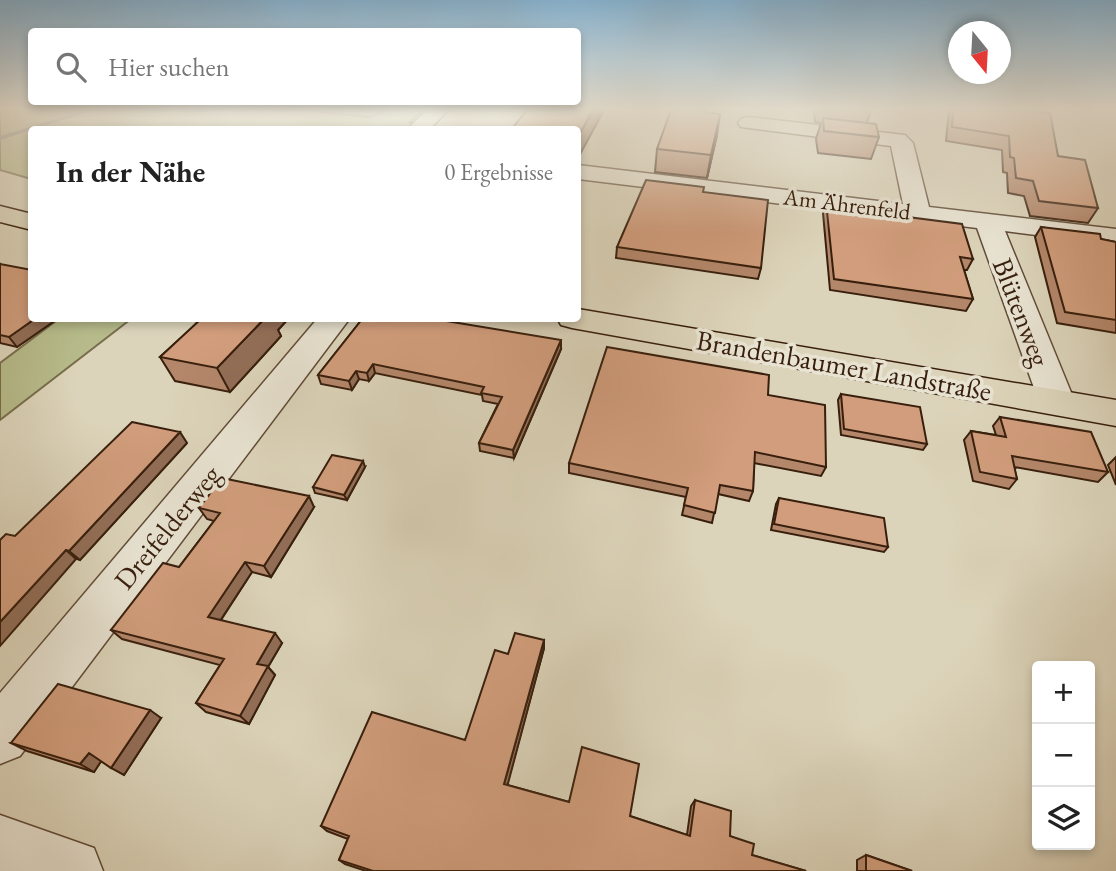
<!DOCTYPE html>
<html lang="de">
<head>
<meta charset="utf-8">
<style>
	body { margin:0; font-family:"EB Garamond",serif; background:#f6f6f6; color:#222 }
	.controls { position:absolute; right:21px; bottom:21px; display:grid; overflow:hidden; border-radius:7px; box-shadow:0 4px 10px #0003 }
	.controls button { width:63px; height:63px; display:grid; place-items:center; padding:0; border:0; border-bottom:2px solid #e0e0e0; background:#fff; color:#222; font:35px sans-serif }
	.compass { position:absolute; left:948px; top:21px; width:63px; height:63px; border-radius:50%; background:#fff; box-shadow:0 4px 10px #0003; rotate:162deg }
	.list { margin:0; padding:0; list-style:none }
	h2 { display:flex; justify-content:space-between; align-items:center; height:91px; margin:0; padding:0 28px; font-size:30px }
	h2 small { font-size:23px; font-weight:400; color:#767676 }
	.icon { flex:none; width:38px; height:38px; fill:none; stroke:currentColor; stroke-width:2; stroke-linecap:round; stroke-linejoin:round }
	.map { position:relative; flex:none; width:1116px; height:871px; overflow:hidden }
	.search { position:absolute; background:#fff; box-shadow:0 4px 10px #0003; left:28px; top:28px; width:553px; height:77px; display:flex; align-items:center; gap:18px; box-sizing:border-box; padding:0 24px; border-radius:7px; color:#767676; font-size:26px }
	.panel { position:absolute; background:#fff; box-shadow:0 4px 10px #0003; left:28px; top:126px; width:553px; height:196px; border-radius:7px }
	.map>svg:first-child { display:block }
</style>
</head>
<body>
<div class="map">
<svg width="1116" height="871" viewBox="0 0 1116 871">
	<rect width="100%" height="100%" fill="#dcd4ba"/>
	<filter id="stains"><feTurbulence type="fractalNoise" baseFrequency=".00286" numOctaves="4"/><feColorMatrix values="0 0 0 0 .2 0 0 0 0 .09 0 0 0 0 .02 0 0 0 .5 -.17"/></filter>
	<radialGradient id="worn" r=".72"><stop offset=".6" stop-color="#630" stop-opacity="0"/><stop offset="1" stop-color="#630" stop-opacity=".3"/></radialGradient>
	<path fill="#b7bb8b" stroke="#786d4c" stroke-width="2" d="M0,110h322l-1,2 49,5 15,-7h38l-13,12 6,1 -7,7h-377l-1,49 -31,-9z
		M60,318l71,1 -131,101v-57z"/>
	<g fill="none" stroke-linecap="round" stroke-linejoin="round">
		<path fill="#707a74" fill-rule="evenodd" d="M86,110h8l-94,30v-4z"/>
		<defs>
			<path id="minor" d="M427,110h21l-19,20h-23z
				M748,117l157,18 8,8 16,64 187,22v16l-111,-14 70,171 -5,9 -13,4 -13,-4 -5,-9 -62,-174 -399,-49v-14l325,39 -12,-58 -150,-19 -3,-4 3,-4z
				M318,318h32l-330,438 -20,8v-71z
				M0,815l94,33 9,23h-103z"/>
			<path id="major" d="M0,206l32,8v16l-32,-8z
				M578,309l538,91v26l-544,-98 -11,-3 -4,-7h21z"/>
		</defs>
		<use href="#minor" stroke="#614c38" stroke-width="3"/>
		<use href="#major" stroke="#381f0d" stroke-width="3"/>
		<use href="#minor" fill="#e8e3d2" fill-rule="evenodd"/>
		<use href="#major" fill="#dcd4ba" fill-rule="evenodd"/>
	</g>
	<path fill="#b4876b" stroke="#381f0d" stroke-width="2" d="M814,110h57l-4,13 12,14 -8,22 -53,-6 -2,-14 5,-16 -6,-1z
		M949,110h92l17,46 40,52 -10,15 -58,-7 -6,-20 -16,-3 -1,-20 -4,-1 -1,-22 -56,-9z
		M706,112l11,23 -10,43 -52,-6 2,-23z
		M703,192l58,76 -3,11 -142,-21 1,-11z
		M826,202l43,10 104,47 -6,11h-3l9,29 -7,12 -136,-21 -7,-77z
		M1041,227l75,15v91l-59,-10 -22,-86z
		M0,264l32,54h19l2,4 -36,25 -17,-4z
		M180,318h109l-11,12 3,6 -51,56 -55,-11 -15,-24 39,-35z
		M363,318l198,31 -47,109 -34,-7 -1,-8 19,-39 -15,-3 -1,-6 -107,-22 -6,8 -10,-2 -7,11 -31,-6 -3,-9z
		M841,394l86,50 -4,6 -82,-15 -3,-35z
		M768,395l58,72 -5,9 -67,-13 -1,28 -4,10 -31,-7 -6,29 -30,-8 4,-18 -117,-24v-10z
		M1000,417l108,55 -10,10 -84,-15 3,12 -8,10 -36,-8 -9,-41 7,-9 25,4 -3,-9z
		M187,443l-107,117 -65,-24z
		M1116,457v28l-8,-20z
		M365,467l-18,33 -32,-7 -2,-6z
		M779,498l109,49 -4,5 -113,-22 5,-26z
		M314,507l-43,70 -19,-5 -31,48 61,23 -14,24 7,8 -26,49 -43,-12 -10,-9 24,-38 -98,-26 -11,-9 68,-63 35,-46 -7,-2 -8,-11z
		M544,640v8l-37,137 62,17 61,14 57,19 4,-29 4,-6 35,36 22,19 54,16h-440l-21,-7 -6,-4 9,-21 -21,-8 -6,-5 144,-86 43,-86z
		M161,718l-37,57 -23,-14 -7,11 -67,-21 -16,-8z
		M866,855l46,16h-55v-11z"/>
	<path fill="#926e57" stroke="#381f0d" stroke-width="2" d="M593,110h10v2l-25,46v-21z
		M720,114l-3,21 -10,43 4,-23z
		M36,318h15l2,4 -36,25 -8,-10z
		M265,318h24l-11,12 3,6 -51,56 -13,-24z
		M561,340v9l-47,109 -1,-8z
		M373,364l2,9 -6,8 -2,-8z
		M356,371l3,8 -7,11 -3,-9z
		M180,432l7,11 -107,117 -11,-9z
		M363,461l2,6 -18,33 -3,-5z
		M309,496l5,11 -43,70 -7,-11z
		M66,550l10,9 -76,87v-24z
		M245,562l7,10 -36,55 -8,-10z
		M275,633l7,10 -14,24 7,8 -26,49 -9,-8 17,-52z
		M544,640v8l-38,143 -2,-7z
		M150,710l11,8 -37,57 -13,-7z
		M89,753l13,7 -8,12 -14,-8z"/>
	<path fill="#d19d7c" stroke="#381f0d" stroke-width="2" d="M527,110h66l-15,27v-7h-67z
		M671,110h35l-1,2 15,2 -9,41 -54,-6z
		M953,110h88v2l9,1 8,43 27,4 13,48 -59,-7 -6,-20 -17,-3 -2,-20 -4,-1 -1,-21 -57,-9z
		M823,118l53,6 3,13 -55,-6z
		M646,180l58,7 -1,5 65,8 -7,68 -144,-21z
		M826,202l42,5 1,5 93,12 11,35 -13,-2 13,42 -139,-20z
		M1041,227l59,7 1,5 15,3v78l-51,-8z
		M0,264l32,6v48h4l-27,19 -9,-2z
		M202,318h63l-48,50 -57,-11z
		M363,318h65l133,22 -48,110 -34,-7 23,-46 -21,-4 3,-6 -111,-23 -6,9 -11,-2 -7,10 -31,-6z
		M607,347l162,28 -1,20 57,10 1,62 -71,-15 -2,39 -33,-6 -5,28 -31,-8 4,-17 -119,-25z
		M841,394l79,13 7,37 -83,-15z
		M1000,417l91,15 17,40 -96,-16 5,23 -37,-7 -9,-41 35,6z
		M132,422l48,10 -111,119 -3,-1 -66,72v-82l6,-6 9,2z
		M332,455l31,6 -19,34 -31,-8z
		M222,478l87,18 -45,70 -19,-4 -37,55 67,16 -18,31 11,2 -28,50 -44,-13 28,-44 -113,-29 52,-67 16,4 41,-54 -21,-5z
		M779,498l105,20 4,29 -114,-23z
		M515,633l29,7 -40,144 65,18 13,-55 57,17 -9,52 60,20 5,-36 36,11 -1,25 24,8 -2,11 54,16h-433l-34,-11 10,-24 -28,-10 51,-114 93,28 30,-90 13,4z
		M58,684l92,26 -39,58 -22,-15 -9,11 -69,-21z
		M866,855l46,16h-46z"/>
	<linearGradient id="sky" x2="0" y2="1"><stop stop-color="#87b5d5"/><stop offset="0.47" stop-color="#efece0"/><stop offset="1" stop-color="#efece0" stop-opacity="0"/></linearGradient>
	<rect width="1116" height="232" fill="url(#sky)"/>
	<g text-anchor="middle" stroke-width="7" stroke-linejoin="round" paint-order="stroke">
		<g font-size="23" fill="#381f0d" stroke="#e8e3d2">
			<text transform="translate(847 204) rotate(7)" y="8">Am Ährenfeld</text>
		</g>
		<g font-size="28" fill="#381f0d" stroke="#e8e3d2">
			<text transform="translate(1022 312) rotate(69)" y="10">Blütenweg</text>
			<text transform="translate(844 365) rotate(10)" y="10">Brandenbaumer Landstraße</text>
			<text transform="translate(167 527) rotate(-51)" y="10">Dreifelderweg</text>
		</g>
	</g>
	<rect width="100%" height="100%" filter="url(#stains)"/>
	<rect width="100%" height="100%" fill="url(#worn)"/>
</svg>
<div class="controls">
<button>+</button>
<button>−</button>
<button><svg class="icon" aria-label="layers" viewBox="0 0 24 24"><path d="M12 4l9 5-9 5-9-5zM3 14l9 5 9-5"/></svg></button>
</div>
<svg class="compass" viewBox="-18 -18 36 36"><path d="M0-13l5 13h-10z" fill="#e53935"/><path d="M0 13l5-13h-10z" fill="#767676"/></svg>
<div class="search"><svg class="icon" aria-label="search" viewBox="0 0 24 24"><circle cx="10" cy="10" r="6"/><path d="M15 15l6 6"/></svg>Hier suchen</div>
<section class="panel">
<h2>In der Nähe<small>0 Ergebnisse</small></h2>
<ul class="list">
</ul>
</section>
</div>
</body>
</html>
